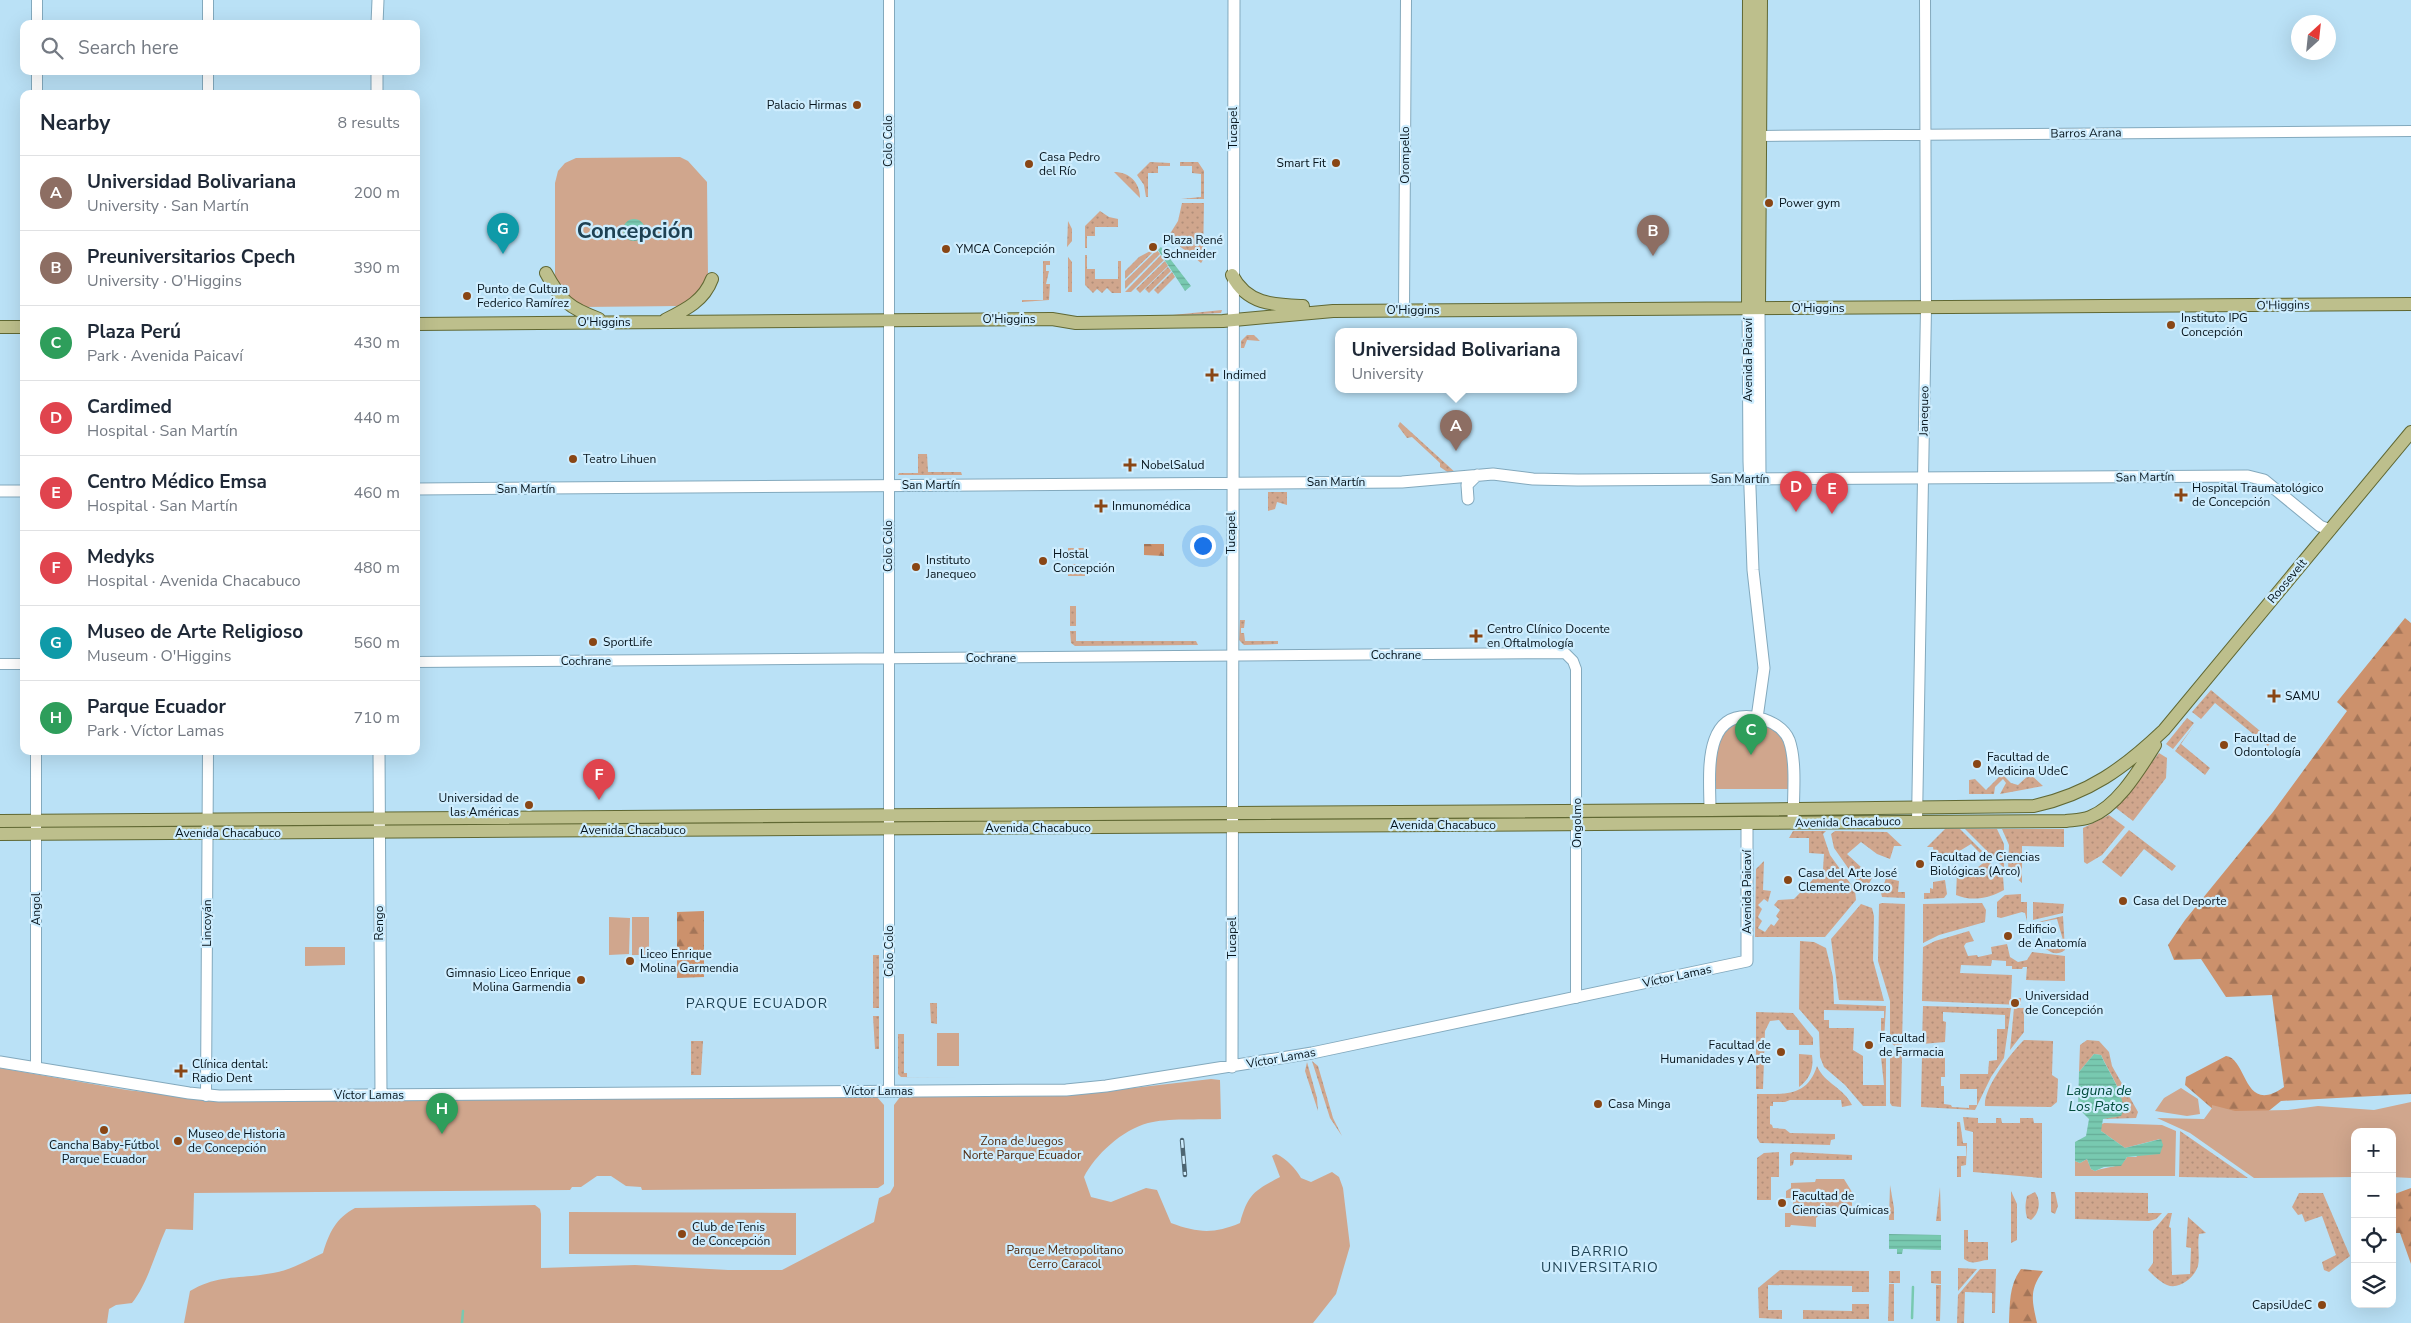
<!DOCTYPE html>
<html lang="en">
<head>
<meta charset="utf-8">
<style>
	body { margin:0; font-family:"Nunito Sans",sans-serif; background:#f6f6f7; color:#1f2937 }
	.controls { position:absolute; right:15px; bottom:15px; display:grid; overflow:hidden; border-radius:10px; box-shadow:0 5px 20px #0002 }
	.controls button { width:45px; height:45px; display:grid; place-items:center; padding:0; border:0; border-bottom:1px solid #e0e1e3; background:#fff; color:#1f2937; font:25px sans-serif }
	.compass { position:absolute; left:2291px; top:15px; width:45px; height:45px; border-radius:50%; background:#fff; box-shadow:0 5px 20px #0002; rotate:27deg }
	.you { position:absolute; left:1202px; top:545px; width:18px; height:18px; margin:-12px; border:4px solid #fff; border-radius:50%; background:#1a73e8; box-shadow:0 0 0 8px #1a73e833 }
	.badge { display:grid; place-items:center; width:32px; height:32px; border-radius:50%; background:#894615; color:#fff; font-size:16px; font-weight:700 }
	.pin { position:absolute; translate:-50% -41px; filter:drop-shadow(0 1px 2px #0008) }
	.pin::after { content:''; position:absolute; top:26px; width:18px; height:15px; background:inherit; clip-path:polygon(0 0,100% 0,50% 100%) }
	.popup { position:absolute; left:1335px; top:328px; width:242px; height:65px; box-sizing:border-box; display:grid; place-content:center; border-radius:10px; background:#fff; filter:drop-shadow(0 1px 4px #0005); font-size:16px; white-space:nowrap; color:#747a83 }
	.popup b { font-size:19px; color:#1f2937 }
	.popup::after { content:''; position:absolute; left:50%; top:100%; margin-left:-10px; border:10px solid transparent; border-top-color:#fff }
	.list { margin:0; padding:0; list-style:none }
	h2 { display:flex; justify-content:space-between; align-items:center; height:65px; margin:0; padding:0 20px; font-size:21px }
	h2 small { font-size:16px; font-weight:400; color:#747a83 }
	.list li { display:grid; grid-template-columns:32px 1fr auto; gap:15px; align-items:center; box-sizing:border-box; height:75px; padding:0 20px; border-top:1px solid #e0e1e3 }
	.list b { display:block; font-size:19px; white-space:nowrap }
	.list p { margin:0; font-size:16px; white-space:nowrap; color:#747a83 }
	.list em { font-size:16px; font-style:normal; color:#747a83 }
	.icon { flex:none; width:28px; height:28px; fill:none; stroke:currentColor; stroke-width:2; stroke-linecap:round; stroke-linejoin:round }
	.map { position:relative; flex:none; width:2411px; height:1323px; overflow:hidden }
	.search { position:absolute; background:#fff; box-shadow:0 5px 20px #0002; left:20px; top:20px; width:400px; height:55px; display:flex; align-items:center; gap:12px; box-sizing:border-box; padding:0 18px; border-radius:10px; color:#747a83; font-size:19px }
	.panel { position:absolute; background:#fff; box-shadow:0 5px 20px #0002; left:20px; top:90px; width:400px; height:665px; border-radius:10px }
	.map>svg:first-child { display:block }
</style>
</head>
<body>
<div class="map">
<svg width="2411" height="1323" viewBox="0 0 2411 1323">
	<defs>
		<pattern id="grass-dots" width="8" height="8" patternUnits="userSpaceOnUse" patternTransform="scale(1.25)"><rect width="8" height="8" fill="#d0a68d"/><path d="M2 2h.1M6 6h.1" fill="none" stroke="#b18e79" stroke-width="1.8" stroke-linecap="round"/></pattern>
		<pattern id="forest-firs" width="22" height="20" patternUnits="userSpaceOnUse" patternTransform="scale(1.25)"><rect width="22" height="20" fill="#cc916c"/><path d="M5 1l3.5 6h-7zM16 11l3.5 6h-7z" fill="#a47558"/></pattern>
		<pattern id="water-rules" width="6" height="5" patternUnits="userSpaceOnUse" patternTransform="scale(1.25)"><rect width="6" height="5" fill="#78c9b0"/><path d="M0 2.5h6" fill="none" stroke="#66ac97"/></pattern>
	</defs>
	<rect width="100%" height="100%" fill="#bae1f6"/>
	<path fill="url(#grass-dots)" d="M1150,162l20,1v3h-12v7h-10v24h-2l-2,-12 -7,-10z
		M1180,162h18l6,9v28h-23l20,-2v-23l-9,-1v-7h-12z
		M1114,172c15,0 26,10 26,26z
		M1182,203h22l-1,57 -2,3 -33,-26 10,-16z
		M1100,211l9,6 9,2v8h-23v9h-8v12h-2v-22z
		M1068,221l4,8v12l-5,6z
		M1156,248v1l-31,30v-8l14,-14z
		M1157,250l3,4 -35,35v-8z
		M1085,255h2v14h8v10h23v-18h3v32h-9l-5,-5 -5,5 -5,-4 -4,4 -8,-8z
		M1161,255l3,5 -33,32h-6z
		M1068,257l4,5v30h-4z
		M1043,261h7v4h-4v6h3l-3,13h4l-1,16 -27,2v-2h21z
		M1165,261l3,5 -28,27 -4,-4z
		M1168,267l3,4 -22,22 -4,-4z
		M1172,272l3,5 -17,17 -4,-4z
		M1222,310l-1,3 -58,3z
		M1247,335h7l6,6 -13,-1 -3,8h-3v-7z
		M1400,422l57,52 -8,-1 -9,-6v-4l-28,-26 -5,1 -9,-12z
		M918,454h9l1,18h33l1,3h-64l1,-2h19z
		M1268,492h19v13l-10,-3 -2,7 -7,2z
		M1070,606h6v20h-6z
		M1240,620h5l-1,8h-3v5h3l1,8h33v3l-34,1 -5,-5z
		M1070,631h6v10h120l2,4 -123,1 -4,-3z
		M2211,690l61,51 -4,5 -53,-43 -14,16 -9,-7z
		M2187,718l7,5 -21,26 -7,-5z
		M2195,724l-14,20 29,24 -5,7 -30,-24z
		M2159,753l8,5 -1,20 -33,43 -17,-13z
		M2002,774l9,9 7,2 12,-11 13,12 -43,8 6,-11 -3,-4 -8,8 -1,7h-25v-14l6,-1 11,11z
		M2109,815l16,12 -23,28 -15,9 -3,-2 -1,-34z
		M1049,820l-1,2h-147v-1z
		M1945,829h15l22,22 -2,2 -9,-9 -23,14 -13,3 -2,-14h-6z
		M1965,829h32l7,15v24z
		M2002,829h62v18l-42,-1v37l-14,-12 1,-26z
		M2129,830l47,36 -4,5 -28,-22 -23,28 -19,-15z
		M1793,831h33l-3,3 7,21 25,35 1,10 -31,37h-70l1,-68 8,-8 -1,29 8,1 -3,11 -4,-3 -6,6 4,4 -4,8 4,4 -4,7 7,4 6,-8 3,2 5,-7 -3,-3 4,-6 -6,-5 4,-5 16,-1 29,-30 1,-15 -15,-1v-15h-20z
		M1835,831l52,1 15,14h-8l-4,13 -13,-5 -16,-12 -14,12 15,14 12,6 -9,18 -31,-44 -3,-14z
		M1987,860l16,16 1,14c-14,8 -32,12 -48,5l1,-22 8,-2 3,4z
		M1886,878l13,3 -1,11h7v6l-23,-1 -1,-4z
		M1945,880l2,14 -3,4 -20,1v-6h6v-5l3,1v-7z
		M2021,894v8h6v19l-2,-8 -3,-1 -21,6 -4,-1v-15l8,-7z
		M2033,902l31,2 -1,9 -30,7z
		M1882,903l23,1 -3,142h-7l-5,-4v-41l-12,-40 1,-57z
		M1982,903l4,7 -1,12 -46,13 -16,8v-39z
		M1861,904l11,4 2,8 -1,44 11,41 -45,-1 -8,-61z
		M2063,916l2,34c-7,5 -12,4 -19,-1l3,-4 12,-2 2,-3 -6,-21 -31,6z
		M1969,931l5,10 -8,2 -2,3 4,10 9,-1 1,2 14,-3 -1,-7 16,-3 3,13 8,5 9,-2 5,-8 33,4v25l-39,-1 1,-13h-4l-1,2h-10v-3h-6v-5l-14,-1 -1,6 -30,-1 -1,8 52,2 -1,23h10v7l-99,-4 1,-54 12,-6z
		M1800,941l14,1 12,6 7,29 1,27 52,2 -2,35h-3v-23h3v-7l-60,-1v10h5v8h25l-1,22 10,6v29h21l-3,-28 5,1v48h-23l-18,-21 -21,-18 -4,-10 -1,-25 -20,-23z
		M873,955h6v53h-6z
		M930,1003h7v21l-6,-1z
		M1923,1006l88,2 -7,50 -13,19 -16,33 -54,-3 1,-54 23,3v21h-4v9h3v18l7,1 1,2 17,1v-3h8v-16h-17v-15h28l1,-13 8,-1v-31h8v-14l-62,-3v9l3,1 -1,20 -23,2z
		M2014,1008h10v24l-14,18z
		M1756,1012l37,1 20,25v7h-14v-15h-12l-8,-10 -9,1 -5,10 -2,58h-7z
		M873,1016h6v33h-4z
		M898,1034h6v39h3v4l52,1 -58,-1 -3,-3z
		M2024,1040l29,1 -1,34 6,4 -1,23 -6,5 -66,-1c-2,-18 26,-53 39,-66z
		M2087,1040l12,1 10,11 3,14 26,46 -2,6 -33,1 6,-2c4,-6 11,-14 12,-21 0,-5 -17,-34 -20,-41l-7,-1 -15,18 1,-27z
		M691,1041h12l-2,34h-10z
		M1890,1053l12,1 -1,53 -9,-1 -2,-3z
		M1799,1054l13,1c2,13 -2,24 -13,32z
		M1312,1061l6,5 15,52 9,18 -12,-18z
		M1307,1062l10,36 1,13 -13,-40z
		M1817,1066c7,17 27,22 35,39l-10,2 -1,-7h-51l-5,2h-12v4h-3v18l2,1 1,3 12,1 5,4 45,1v5l-4,1 -1,5 -70,-2 -3,-5v-44c28,0 50,3 60,-28z
		M1963,1117l15,1v5h18v-5h5l1,5h18v-5h13l1,5h8v55l-69,-6v-40l-8,-2z
		M1957,1122h3l3,21h4l-1,22 -5,1v11h-4v-21h9v-10h-9z
		M2180,1131l68,47 -69,-1z
		M1779,1152v25h-8v23h-14v-42l7,-5z
		M1793,1152l59,3v5h-58l-1,5 -3,1v-12z
		M1890,1185l4,23v12h-5z
		M1940,1187l1,34h-5z
		M2011,1191l6,13v36l-6,3z
		M2035,1192c6,8 5,21 -4,28l-4,-2c-2,-7 -2,-14 0,-22z
		M2051,1192h4l3,14 -3,8 -4,-2z
		M2075,1192l73,1v20h14l-6,6 -7,2 -74,-2z
		M2299,1193h24l27,63 -21,16 -5,-2 -2,-8 14,-7 -14,-39 -17,6 -3,-8 -4,1 -6,-8z
		M2168,1213h4l-3,14 2,1 1,47 18,-1 1,-26 -5,-1 2,-30 18,16 -7,1c-2,11 1,22 -1,32 -4,12 -19,24 -31,19 -7,-3 -14,-10 -19,-15l5,-7v-32z
		M1964,1230h4v12h20v18c-8,0 -15,6 -24,-1z
		M1958,1268l19,1 -19,22z
		M1980,1269h16l-1,44h-3v-20l-27,-1 -1,31h-7l1,-28z
		M1780,1270l89,1v21h-17v-6l-84,-1v25h14v9l-23,-1 -1,-30z
		M1889,1271h11v12h-11z
		M1931,1271h10v13l-10,-1z
		M1889,1284h5v37h-6z
		M1936,1285h5l-1,36h-4z
		M1852,1304h17v15h-66v-9l49,1z"/>
	<path fill="url(#forest-firs)" d="M1144,544h20v12l-20,-1z
		M2405,618l6,5v471l-130,7 -16,13 -43,3 -37,-32 1,-8 40,-21c22,3 17,60 58,31l-12,-92 -46,2 -25,-38 -27,1 -6,-15 17,-25 88,-108 74,-101 -10,-9z
		M704,911v66l-27,1v-66z
		M2411,1188v76l-11,-31h-8v-38z
		M2021,1269l22,2c-14,20 -11,29 -6,52h-28c1,-20 0,-38 12,-54z"/>
	<path fill="#d0a68d" d="M680,157l8,4 19,21 1,93 -4,14 -24,17 -97,1 -11,-3 -17,-25v-96l3,-12 7,-8 11,-5z
		M1068,548h18l-1,12 -17,-1z
		M1068,564h17v12h-17z
		M1738,722c51,-2 50,26 50,67h-73c0,-26 -4,-54 23,-67z
		M609,917l21,1 -1,36 -20,1z
		M632,917h17v38h-17z
		M305,947h40v18l-40,1z
		M937,1033h22v33h-22z
		M0,1068l127,22 94,11 656,-4 7,8v79l-6,4 -236,2 -1,-3 -15,-1 -15,-10h-14l-16,11h-9l-2,3 -376,3 -1,37 -27,-1c-11,24 -18,54 -34,74l-16,2 -7,4 -2,14h-107z
		M1211,1079l9,1 1,39c-21,1 -54,-1 -73,4 -26,7 -53,32 -64,54l7,20 20,5 35,-14 11,2 14,33c27,10 43,11 69,0 8,-29 14,-32 40,-46l-8,-21 4,-2c10,4 20,15 25,24l10,4 21,-10 7,5 4,11 7,58 -14,48 -23,29h-1129l6,-32c28,-17 52,-12 83,-18 18,-3 33,-12 50,-20 6,-20 13,-35 32,-45l180,-3 5,4 1,5v54l94,-3 93,5h54l92,-48 5,-24 11,-5 4,-7v-81l6,-8 164,-1z
		M2181,1088l17,11 2,15 -13,2 -32,-5 9,-13z
		M2411,1102v76l-19,-1v-45h-37v45l-101,1 -64,-45 -33,-15 47,1 8,-11v-3l23,6 53,-1 30,-4 56,4z
		M2104,1123l58,2 14,6 -1,45h-100v-15l5,2 7,-4 4,10 4,2c11,-5 26,-2 32,-14h9l24,-18 -35,9 -24,-17 -1,-6z
		M1816,1179h28l8,13v18h-18l-1,3 -13,1 -4,4v9l-25,-2 -1,2h-5v-14h8v-15h-7v-7l5,-3v-5l24,-1z
		M569,1212l227,1v42l-227,-1z"/>
	<path fill="url(#water-rules)" d="M623 230a11 11 0 1 1 22 0a11 11 0 1 1-22 0Z
		M1161,247l30,39 -6,5 -27,-41z
		M2094,1054l7,1c6,15 29,46 20,61l-18,3 -2,12 24,17 36,-9 2,6 -3,9 -33,3 -6,9 -17,1 -9,4 -4,-2 -4,-10 -7,4 -5,-2v-19l11,-6 3,-17 -11,-11 1,-36z
		M1889,1234l52,1v15l-38,-1 -1,5h-5v-5h-8z"/>
	<g fill="none" stroke-linecap="round" stroke-linejoin="round">
		<path stroke="#78c9b0" stroke-width="2.5" d="M1912,1318l1,-31
			M462,1323l1,-12"/>
		<defs>
			<path id="tertiary" d="M208,0v24
				M889,0v1091
				M37,24v-24
				M208,71v23
				M37,94v-23
				M1760,136l651,-5
				M1404,310l2,-310
				M416,662l1149,-9 8,8 3,8v329
				M0,664h24
				M36,751v317
				M1917,821l9,-513 -1,-308
				M206,1096l2,-345"/>
			<path id="secondary" d="M377,24l1,-24
				M377,94v-23
				M1748,308l1,153 4,109 11,98 -7,50
				M1759,308l1,171
				M416,489l986,-7 91,-8 40,5 45,1 670,-4 16,4 56,46 10,4
				M0,491h24
				M1468,499l-1,-14 10,-10
				M379,751l2,344
				M1710,810c0,-35 -9,-104 49,-92 12,3 25,10 30,22 8,22 4,59 4,83
				M0,1062l189,31 30,3 847,-6 40,-4 206,-33 435,-92v-137
				M1232,1067l2,-1067"/>
			<path id="primary" d="M546,273c15,28 23,35 53,46
				M1232,275c15,30 43,30 71,31
				M1748,308l1,-308
				M1759,308l2,-308
				M665,320c20,-10 39,-19 47,-41
				M416,324l636,-5 24,4 147,-2 110,-10 1078,-7
				M0,327h24
				M0,821l1710,-11 324,-4c55,-12 90,-38 130,-76l247,-298
				M0,834l2066,-13c8,-1 16,-1 24,-4 28,-11 49,-47 65,-72"/>
		</defs>
		<use href="#tertiary" stroke="#83a9bd" stroke-width="12"/>
		<use href="#secondary" stroke="#83a9bd" stroke-width="13"/>
		<use href="#primary" stroke="#606833" stroke-width="14"/>
		<use href="#tertiary" stroke="#fff" stroke-width="10"/>
		<use href="#secondary" stroke="#fff" stroke-width="11"/>
		<use href="#primary" stroke="#bdbf8c" stroke-width="12"/>
		<defs>
			<path id="rail" d="M1182,1140l3,35"/>
		</defs>
		<use href="#rail" stroke="#4d6572" stroke-width="4.5"/>
		<use href="#rail" stroke="#ceedfe" stroke-width="2.5" stroke-dasharray="8" stroke-linecap="butt"/>
	</g>
	<g fill="#894615" stroke="#ceedfe" stroke-width="2">
		<circle cx="857" cy="105" r="5"/>
		<circle cx="1336" cy="163" r="5"/>
		<circle cx="1029" cy="164" r="5"/>
		<circle cx="1769" cy="203" r="5"/>
		<circle cx="1153" cy="247" r="5"/>
		<circle cx="946" cy="249" r="5"/>
		<circle cx="467" cy="296" r="5"/>
		<circle cx="2171" cy="325" r="5"/>
		<path d="M1209.5 367.5h5v5h5v5h-5v5h-5v-5h-5v-5h5z"/>
		<circle cx="573" cy="459" r="5"/>
		<path d="M1127.5 457.5h5v5h5v5h-5v5h-5v-5h-5v-5h5z"/>
		<path d="M2178.5 487.5h5v5h5v5h-5v5h-5v-5h-5v-5h5z"/>
		<path d="M1098.5 498.5h5v5h5v5h-5v5h-5v-5h-5v-5h5z"/>
		<circle cx="1043" cy="561" r="5"/>
		<circle cx="916" cy="567" r="5"/>
		<path d="M1473.5 628.5h5v5h5v5h-5v5h-5v-5h-5v-5h5z"/>
		<circle cx="593" cy="642" r="5"/>
		<path d="M2271.5 688.5h5v5h5v5h-5v5h-5v-5h-5v-5h5z"/>
		<circle cx="2224" cy="745" r="5"/>
		<circle cx="1977" cy="764" r="5"/>
		<circle cx="529" cy="805" r="5"/>
		<circle cx="1920" cy="864" r="5"/>
		<circle cx="1788" cy="880" r="5"/>
		<circle cx="2123" cy="901" r="5"/>
		<circle cx="2008" cy="936" r="5"/>
		<circle cx="630" cy="961" r="5"/>
		<circle cx="581" cy="980" r="5"/>
		<circle cx="2015" cy="1003" r="5"/>
		<circle cx="1869" cy="1045" r="5"/>
		<circle cx="1781" cy="1052" r="5"/>
		<path d="M178.5 1063.5h5v5h5v5h-5v5h-5v-5h-5v-5h5z"/>
		<circle cx="1598" cy="1104" r="5"/>
		<circle cx="104" cy="1130" r="5"/>
		<circle cx="178" cy="1141" r="5"/>
		<circle cx="1782" cy="1203" r="5"/>
		<circle cx="682" cy="1234" r="5"/>
		<circle cx="2322" cy="1305" r="5"/>
	</g>
	<g text-anchor="middle" stroke-width="4.5" stroke-linejoin="round" paint-order="stroke">
		<g font-size="12" fill="#06141c" stroke="#ceedfe" text-anchor="start">
			<text x="847" y="109" text-anchor="end">Palacio Hirmas</text>
			<text x="1039" y="161">Casa Pedro<tspan x="1039" dy="14">del Río</tspan></text>
			<text x="1326" y="167" text-anchor="end">Smart Fit</text>
			<text x="1779" y="207">Power gym</text>
			<text x="1163" y="244">Plaza René<tspan x="1163" dy="14">Schneider</tspan></text>
			<text x="956" y="253">YMCA Concepción</text>
			<text x="477" y="293">Punto de Cultura<tspan x="477" dy="14">Federico Ramírez</tspan></text>
			<text x="2181" y="322">Instituto IPG<tspan x="2181" dy="14">Concepción</tspan></text>
			<text x="1223" y="379">Indimed</text>
			<text x="583" y="463">Teatro Lihuen</text>
			<text x="1141" y="469">NobelSalud</text>
			<text x="2192" y="492">Hospital Traumatológico<tspan x="2192" dy="14">de Concepción</tspan></text>
			<text x="1112" y="510">Inmunomédica</text>
			<text x="1053" y="558">Hostal<tspan x="1053" dy="14">Concepción</tspan></text>
			<text x="926" y="564">Instituto<tspan x="926" dy="14">Janequeo</tspan></text>
			<text x="1487" y="633">Centro Clínico Docente<tspan x="1487" dy="14">en Oftalmología</tspan></text>
			<text x="603" y="646">SportLife</text>
			<text x="2285" y="700">SAMU</text>
			<text x="2234" y="742">Facultad de<tspan x="2234" dy="14">Odontología</tspan></text>
			<text x="1987" y="761">Facultad de<tspan x="1987" dy="14">Medicina UdeC</tspan></text>
			<text x="519" y="802" text-anchor="end">Universidad de<tspan x="519" dy="14">las Américas</tspan></text>
			<text x="1930" y="861">Facultad de Ciencias<tspan x="1930" dy="14">Biológicas (Arco)</tspan></text>
			<text x="1798" y="877">Casa del Arte José<tspan x="1798" dy="14">Clemente Orozco</tspan></text>
			<text x="2133" y="905">Casa del Deporte</text>
			<text x="2018" y="933">Edificio<tspan x="2018" dy="14">de Anatomía</tspan></text>
			<text x="640" y="958">Liceo Enrique<tspan x="640" dy="14">Molina Garmendia</tspan></text>
			<text x="571" y="977" text-anchor="end">Gimnasio Liceo Enrique<tspan x="571" dy="14">Molina Garmendia</tspan></text>
			<text x="2025" y="1000">Universidad<tspan x="2025" dy="14">de Concepción</tspan></text>
			<text x="1879" y="1042">Facultad<tspan x="1879" dy="14">de Farmacia</tspan></text>
			<text x="1771" y="1049" text-anchor="end">Facultad de<tspan x="1771" dy="14">Humanidades y Arte</tspan></text>
			<text x="192" y="1068">Clínica dental:<tspan x="192" dy="14">Radio Dent</tspan></text>
			<text x="1608" y="1108">Casa Minga</text>
			<text x="188" y="1138">Museo de Historia<tspan x="188" dy="14">de Concepción</tspan></text>
			<text x="104" y="1149" text-anchor="middle">Cancha Baby-Fútbol<tspan x="104" dy="14">Parque Ecuador</tspan></text>
			<text x="1792" y="1200">Facultad de<tspan x="1792" dy="14">Ciencias Químicas</tspan></text>
			<text x="692" y="1231">Club de Tenis<tspan x="692" dy="14">de Concepción</tspan></text>
			<text x="2312" y="1309" text-anchor="end">CapsiUdeC</text>
		</g>
		<g font-size="12" fill="#06141c" stroke="#ceedfe">
			<text transform="translate(1233 128) rotate(-90)" y="4">Tucapel</text>
			<text transform="translate(2086 133) rotate(-1)" y="4">Barros Arana</text>
			<text transform="translate(888 141) rotate(-90)" y="4">Colo Colo</text>
			<text transform="translate(1405 155) rotate(-90)" y="4">Orompello</text>
			<text transform="translate(2283 305) rotate(-1)" y="4">O'Higgins</text>
			<text x="1818" y="312">O'Higgins</text>
			<text x="1413" y="314">O'Higgins</text>
			<text x="1009" y="323">O'Higgins</text>
			<text x="604" y="326">O'Higgins</text>
			<text transform="translate(1748 360) rotate(-90)" y="4">Avenida Paicaví</text>
			<text transform="translate(1924 411) rotate(-89)" y="4">Janequeo</text>
			<text transform="translate(2145 477) rotate(-1)" y="4">San Martín</text>
			<text x="1740" y="483">San Martín</text>
			<text x="1336" y="486">San Martín</text>
			<text x="931" y="489">San Martín</text>
			<text x="526" y="493">San Martín</text>
			<text transform="translate(1231 533) rotate(-90)" y="4">Tucapel</text>
			<text transform="translate(888 546) rotate(-90)" y="4">Colo Colo</text>
			<text transform="translate(2287 581) rotate(-50)" y="4">Roosevelt</text>
			<text x="1396" y="659">Cochrane</text>
			<text x="991" y="662">Cochrane</text>
			<text x="586" y="665">Cochrane</text>
			<text transform="translate(1848 822) rotate(-1)" y="4">Avenida Chacabuco</text>
			<text transform="translate(1577 823) rotate(-90)" y="4">Ongolmo</text>
			<text x="1443" y="829">Avenida Chacabuco</text>
			<text x="1038" y="832">Avenida Chacabuco</text>
			<text x="633" y="834">Avenida Chacabuco</text>
			<text x="228" y="837">Avenida Chacabuco</text>
			<text transform="translate(1747 892) rotate(-90)" y="4">Avenida Paicaví</text>
			<text transform="translate(36 909) rotate(-90)" y="4">Angol</text>
			<text transform="translate(207 923) rotate(-90)" y="4">Lincoyán</text>
			<text transform="translate(379 923) rotate(-90)" y="4">Rengo</text>
			<text transform="translate(1232 938) rotate(-90)" y="4">Tucapel</text>
			<text transform="translate(889 951) rotate(-90)" y="4">Colo Colo</text>
			<text transform="translate(1677 976) rotate(-12)" y="4">Víctor Lamas</text>
			<text transform="translate(1281 1058) rotate(-10)" y="4">Víctor Lamas</text>
			<text x="878" y="1095">Víctor Lamas</text>
			<text x="369" y="1099">Víctor Lamas</text>
		</g>
		<g font-size="12" fill="#51290d" stroke="#ceedfe">
			<text x="1022" y="1145">Zona de Juegos<tspan x="1022" dy="14">Norte Parque Ecuador</tspan></text>
			<text x="1065" y="1254">Parque Metropolitano<tspan x="1065" dy="14">Cerro Caracol</tspan></text>
		</g>
		<g font-size="14" letter-spacing="1" fill="#1e4153" stroke="#ceedfe">
			<text x="757" y="1008">PARQUE ECUADOR</text>
			<text x="1600" y="1256">BARRIO<tspan x="1600" dy="16">UNIVERSITARIO</tspan></text>
		</g>
		<g font-size="14" font-style="italic" fill="#034c3c" stroke="#ceedfe">
			<text x="2099" y="1095">Laguna de<tspan x="2099" dy="16">Los Patos</tspan></text>
		</g>
		<g font-size="22" font-weight="bold" fill="#1e4153" stroke="#ceedfe">
			<text x="635" y="238">Concepción</text>
		</g>
	</g>
</svg>
<div class="controls">
<button>+</button>
<button>−</button>
<button><svg class="icon" aria-label="locate" viewBox="0 0 24 24"><circle cx="12" cy="12" r="6"/><path d="M12 2v4M12 18v4M2 12h4M18 12h4"/></svg></button>
<button><svg class="icon" aria-label="layers" viewBox="0 0 24 24"><path d="M12 4l9 5-9 5-9-5zM3 14l9 5 9-5"/></svg></button>
</div>
<svg class="compass" viewBox="-18 -18 36 36"><path d="M0-13l5 13h-10z" fill="#e53935"/><path d="M0 13l5-13h-10z" fill="#747a83"/></svg>
<div class="you"></div>
<div class="pin badge" style="left:1456px;top:451px;background:#8d6e63">A</div>
<div class="popup"><b>Universidad Bolivariana</b>University</div>
<div class="pin badge" style="left:1653px;top:256px;background:#8d6e63">B</div>
<div class="pin badge" style="left:1751px;top:755px;background:#2e9e5b">C</div>
<div class="pin badge" style="left:1796px;top:512px;background:#e0444e">D</div>
<div class="pin badge" style="left:1832px;top:514px;background:#e0444e">E</div>
<div class="pin badge" style="left:599px;top:800px;background:#e0444e">F</div>
<div class="pin badge" style="left:503px;top:254px;background:#0f9aa8">G</div>
<div class="pin badge" style="left:442px;top:1134px;background:#2e9e5b">H</div>
<div class="search"><svg class="icon" aria-label="search" viewBox="0 0 24 24"><circle cx="10" cy="10" r="6"/><path d="M15 15l6 6"/></svg>Search here</div>
<section class="panel">
<h2>Nearby<small>8 results</small></h2>
<ul class="list">
<li><span class="badge" style="background:#8d6e63">A</span><div><b>Universidad Bolivariana</b><p>University · San Martín</p></div><em>200 m</em></li>
<li><span class="badge" style="background:#8d6e63">B</span><div><b>Preuniversitarios Cpech</b><p>University · O'Higgins</p></div><em>390 m</em></li>
<li><span class="badge" style="background:#2e9e5b">C</span><div><b>Plaza Perú</b><p>Park · Avenida Paicaví</p></div><em>430 m</em></li>
<li><span class="badge" style="background:#e0444e">D</span><div><b>Cardimed</b><p>Hospital · San Martín</p></div><em>440 m</em></li>
<li><span class="badge" style="background:#e0444e">E</span><div><b>Centro Médico Emsa</b><p>Hospital · San Martín</p></div><em>460 m</em></li>
<li><span class="badge" style="background:#e0444e">F</span><div><b>Medyks</b><p>Hospital · Avenida Chacabuco</p></div><em>480 m</em></li>
<li><span class="badge" style="background:#0f9aa8">G</span><div><b>Museo de Arte Religioso</b><p>Museum · O'Higgins</p></div><em>560 m</em></li>
<li><span class="badge" style="background:#2e9e5b">H</span><div><b>Parque Ecuador</b><p>Park · Víctor Lamas</p></div><em>710 m</em></li>
</ul>
</section>
</div>
</body>
</html>
